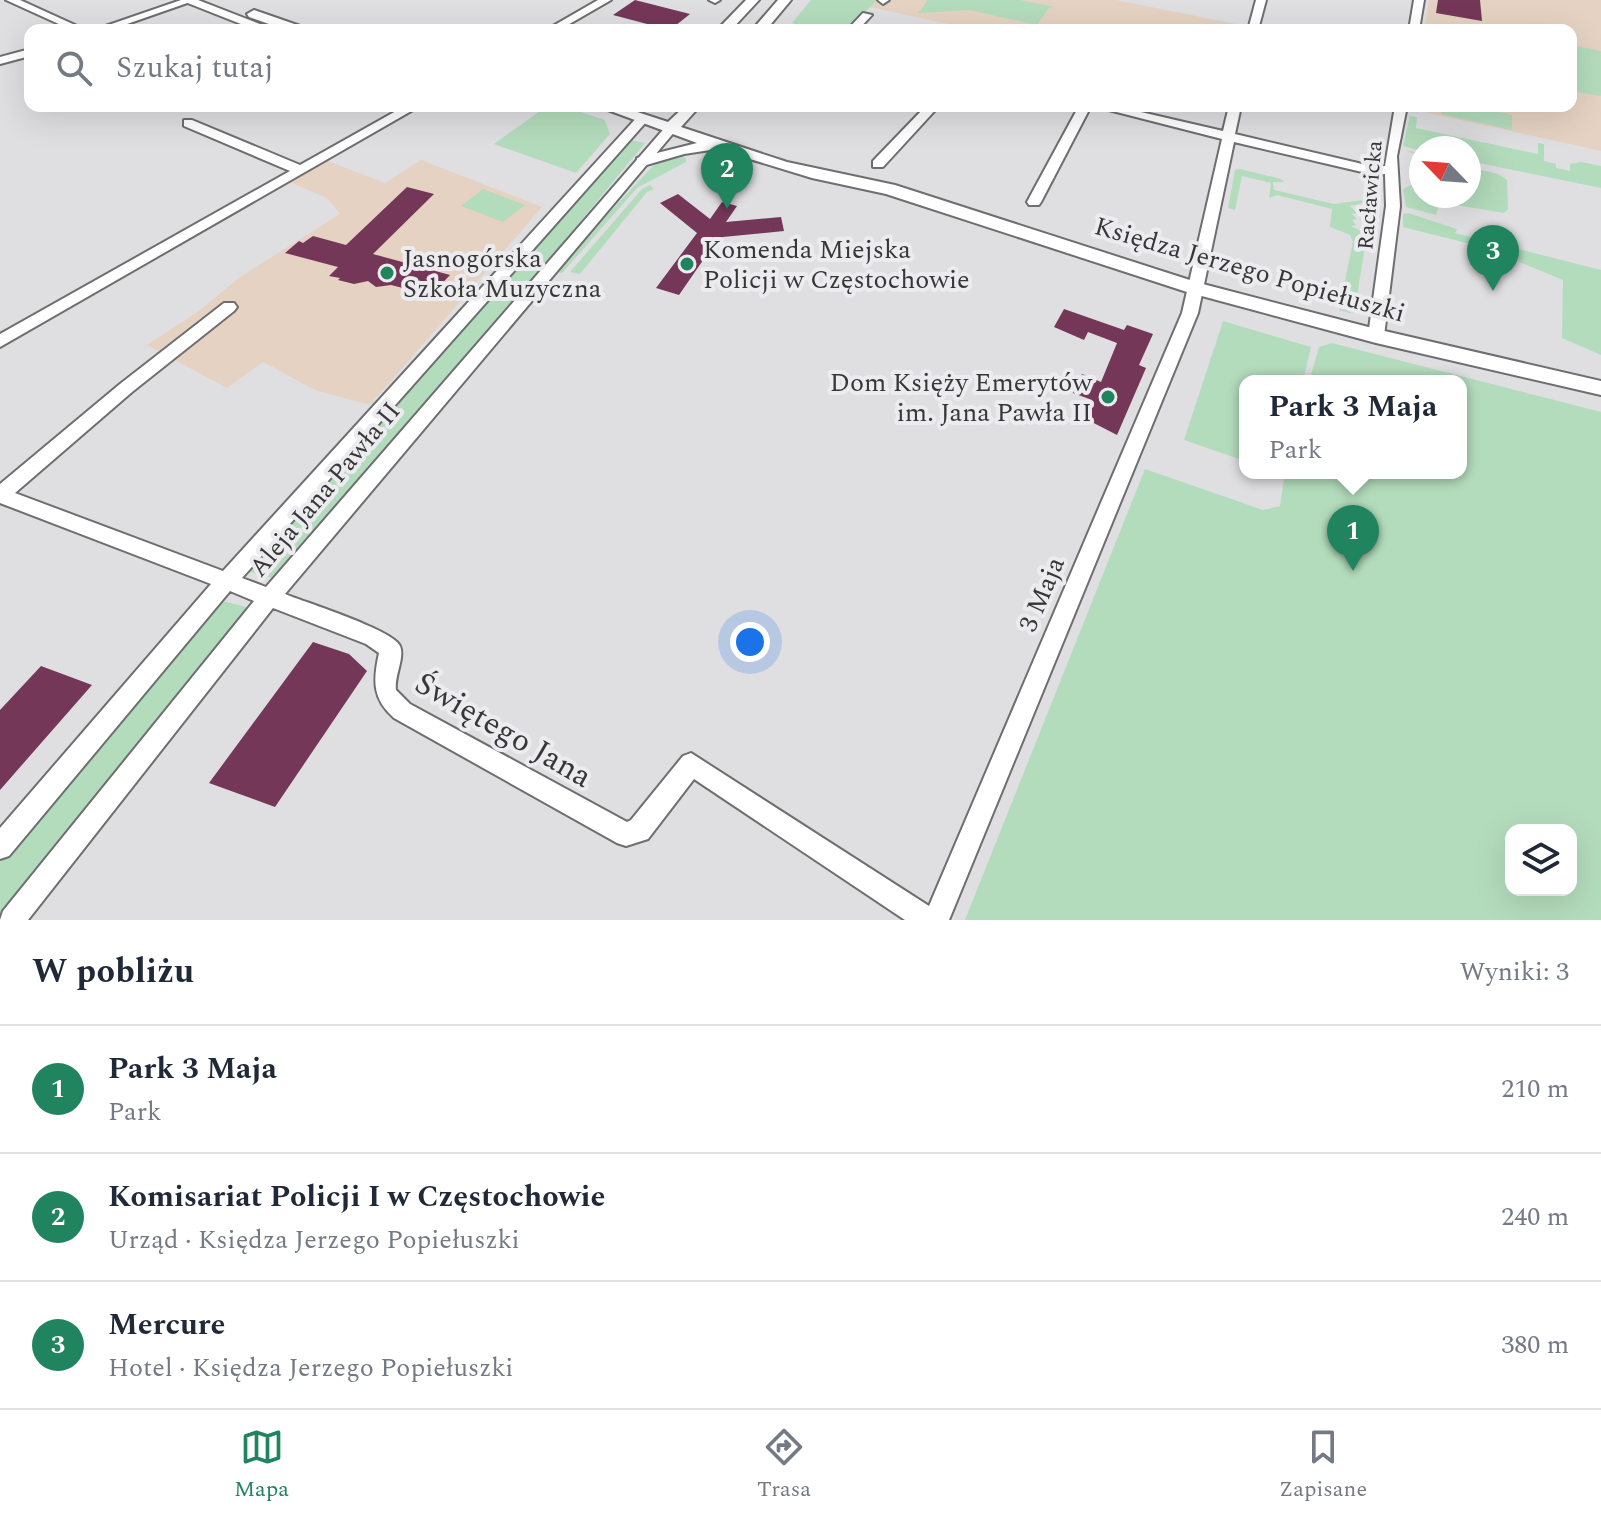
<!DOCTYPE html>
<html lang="pl">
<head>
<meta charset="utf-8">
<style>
	body { margin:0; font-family:Spectral,serif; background:#f6f6f7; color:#1f2937 }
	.controls { position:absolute; right:24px; bottom:24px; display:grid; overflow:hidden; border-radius:16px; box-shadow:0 8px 32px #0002 }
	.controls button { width:72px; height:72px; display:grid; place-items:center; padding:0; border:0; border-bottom:2px solid #e0e1e3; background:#fff; color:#1f2937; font:40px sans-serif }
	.compass { position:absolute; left:1409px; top:136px; width:72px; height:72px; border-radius:50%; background:#fff; box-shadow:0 8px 32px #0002; rotate:295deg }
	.you { position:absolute; left:750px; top:642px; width:28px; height:28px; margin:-20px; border:6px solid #fff; border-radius:50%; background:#1a73e8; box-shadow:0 0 0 12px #1a73e833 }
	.badge { display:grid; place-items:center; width:52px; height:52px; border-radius:50%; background:#20845e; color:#fff; font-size:26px; font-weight:700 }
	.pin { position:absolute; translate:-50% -66px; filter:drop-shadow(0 2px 4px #0008) }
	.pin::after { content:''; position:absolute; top:42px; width:28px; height:24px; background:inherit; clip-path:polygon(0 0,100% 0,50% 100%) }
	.popup { position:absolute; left:1239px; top:375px; width:228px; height:104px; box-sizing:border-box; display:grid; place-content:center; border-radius:16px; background:#fff; filter:drop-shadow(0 2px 6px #0005); font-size:26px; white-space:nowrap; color:#747a83 }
	.popup b { font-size:30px; color:#1f2937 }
	.popup::after { content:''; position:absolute; left:50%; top:100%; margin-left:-16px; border:16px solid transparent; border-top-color:#fff }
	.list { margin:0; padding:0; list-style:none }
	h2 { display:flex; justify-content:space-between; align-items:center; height:104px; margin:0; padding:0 32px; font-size:34px }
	h2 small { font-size:26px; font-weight:400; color:#747a83 }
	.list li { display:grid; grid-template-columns:52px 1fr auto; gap:24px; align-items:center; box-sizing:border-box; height:128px; padding:0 32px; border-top:2px solid #e0e1e3 }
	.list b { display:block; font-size:30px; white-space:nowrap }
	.list p { margin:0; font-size:26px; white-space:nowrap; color:#747a83 }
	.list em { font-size:26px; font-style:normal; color:#747a83 }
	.icon { flex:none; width:44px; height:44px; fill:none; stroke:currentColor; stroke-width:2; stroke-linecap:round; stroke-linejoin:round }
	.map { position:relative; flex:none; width:1601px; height:920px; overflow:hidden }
	.search { position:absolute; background:#fff; box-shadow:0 8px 32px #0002; left:24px; right:24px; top:24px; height:88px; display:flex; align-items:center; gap:20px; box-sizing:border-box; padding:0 28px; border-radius:16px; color:#747a83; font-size:30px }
	.sheet { height:488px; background:#fff }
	nav { display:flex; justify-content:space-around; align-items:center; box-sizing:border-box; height:112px; border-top:2px solid #e0e1e3; background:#fff; font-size:22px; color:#747a83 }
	nav a { display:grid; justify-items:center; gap:4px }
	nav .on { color:#20845e }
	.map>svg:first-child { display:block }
</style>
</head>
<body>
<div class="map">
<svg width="1601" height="920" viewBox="0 0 1601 920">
	<rect width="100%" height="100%" fill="#dfdfe2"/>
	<path fill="#e5d2c2" d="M877,0h239l125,25 -1,5h-264l-106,-23z
		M1429,0h172v151l-191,-42 1,-3h160v-76h-147z
		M325,160l60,23 36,-23 121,47 -172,198 -55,-15 -52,-28 -36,26 -80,-43 52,-34 41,-34 100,-63 -13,-16 -40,-17z"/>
	<path fill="#b3dcbc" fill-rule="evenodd" d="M811,0h66l-30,30h-34l-21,-7z
		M928,0h92l36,7 -7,1 -12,17 -68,-15 -51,3z
		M1571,45l30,6v45l-30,-5z
		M547,106h15l43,14 5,14 -34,39 -82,-29z
		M1441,106h31l40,9v15l-71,-16z
		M1410,116l7,1 -1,11 122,26v-11l6,1v17l12,3v4l14,3v-7l11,-2 20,4v22l-132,-27v-13h-48v3l-18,-5z
		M630,140l15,3 -103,125 -260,302 -11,8 -23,-7z
		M1406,150l15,4v42l19,5 -4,14 -30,-8 -3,-18 10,-5 -2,-25 4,1 1,-5z
		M678,152l8,6v4l-49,26 -75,85h-2l-2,-6 95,-101z
		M1469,167l29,7 9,6 1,29 -4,4 -48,-8 1,-9h12z
		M1240,169l41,10 3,3h-11l1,8 60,14 29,-4 4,2 -17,4 7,7 -5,1 5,5 -5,1 4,5 -5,1 16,8 -11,68 8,8 -14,3 -11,-3 14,-68 -3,-7 -20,-8 2,-18 -55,-14 -8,3 2,-15 -29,-7 -7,34 -7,-2 7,-38z
		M650,185l4,4 -7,3 -67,82 -10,-2 72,-83z
		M483,189l42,16 -22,17 -42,-16z
		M1408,213l49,16 -2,4 146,37v85l-39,-17 1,-58 -44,-18 -1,-6 -115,-29v-13z
		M1223,321l88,26 -8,34h-58v80l-61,-21z
		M1332,343l269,69v508h-636l180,-451 118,41 17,-4 5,-33h176v-92h-152l10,-34zM1511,830h60v60h-60z
		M223,601l23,6 -1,5 -245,304v-54l217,-259z"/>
	<path fill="#753758" d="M635,0l55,14 -20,16 -57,-15z
		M1438,0h42l2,21 -46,-8z
		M407,187l27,7 -61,60 77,21 -19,20 -40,-10 -15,2 -8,-6 -14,3 -16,-4 2,-2 -11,-2 9,-9 -53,-14 14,-12 4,2 10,-7 33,9z
		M678,194l32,25 12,-17 15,4 -11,16 55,-5 3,14 -61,6 -6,3 -38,55 -23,-7 41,-55 -37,-30z
		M1064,309l60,21 3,-5 26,9 -14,31 7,3 -29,67 -33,-17 8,-18 -19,-7 9,-19 19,8 16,-39 -29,-11 -4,8 -30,-13z
		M313,642l36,12 18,17 -92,136 -66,-24z
		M41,666l51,19 -92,105v-80z"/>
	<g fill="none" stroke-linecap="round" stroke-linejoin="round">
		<defs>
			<path id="minor" d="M6,0h14l66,30h-14z
				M181,0l12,1 -83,29h-16z
				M598,0h13l-52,30h-13z
				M709,0h11l-5,3z
				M878,0h11l-6,4z
				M1256,0h10l-8,30h-10z
				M1414,0h10l-5,30h-10z
				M863,13l9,2 -14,15h-11z
				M30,49v7l-30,8v-7z
				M405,106h15l-420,241v-13l290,-163 -106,-45v-6h8l108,45z
				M926,106h13l-56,61h-10v-6z
				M1079,106h12l-50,96 -2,3h-10l-2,-3z
				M1093,106h22l108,25 6,-25h12l-6,28 140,33 10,-1 10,-60h12l-10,50 3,50 -16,130 -8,5 -8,-5 18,-130 -1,-32 -10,1 -141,-33 -36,171 -249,607h-44l-211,-141 -46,60 -22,7 -9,-3 -223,-125c-22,-19 -21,-38 -15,-65l-13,-9 -93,-36 -245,312h-28l3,-9 251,-310 -24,-10 -221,265 -9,3v-31l211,-244 -211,-81v-19l120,-100 104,-81h10l3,4 -3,4 -102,81 -117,101 208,78 416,-456 4,-1 6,4 -2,3 -405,457 24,9 402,-463h8v6l-391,464c19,8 109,36 115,52 5,12 -6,30 -4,44l14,14 217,118 4,-2 52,-64 8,-3 238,153 253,-593 40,-174z"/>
			<path id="major" d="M180,0h18l77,30h-19z
				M746,0h13l-28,30h-14z
				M778,0h13l-25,30h-14z
				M254,10l49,17 2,3h-19l-37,-13 -2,-3z
				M597,106h22l49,16 17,-16h15l-19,21 106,35 108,23 304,98 177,46 225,52v14l-225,-52 -189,-51 -301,-98 -74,-16 -95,-29 -33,5 -41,12 -6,-2v-6l60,-15z"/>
		</defs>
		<use href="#minor" stroke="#6e6e70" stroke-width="4"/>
		<use href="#major" stroke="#6e6e70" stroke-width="4"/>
		<use href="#minor" fill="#fff" fill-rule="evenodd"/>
		<use href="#major" fill="#fff" fill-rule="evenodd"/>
	</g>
	<g fill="#20845e" stroke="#ececf0" stroke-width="3">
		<circle cx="687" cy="264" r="8"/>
		<circle cx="387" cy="273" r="8"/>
		<circle cx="1108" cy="397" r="8"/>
	</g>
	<g text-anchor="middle" stroke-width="8" stroke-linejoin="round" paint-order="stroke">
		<g font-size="22" fill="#373738" stroke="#ececf0">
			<text transform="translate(1369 195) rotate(-85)" y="8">Racławicka</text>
		</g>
		<g font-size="26" fill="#373738" stroke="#ececf0" text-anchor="start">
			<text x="703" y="258">Komenda Miejska<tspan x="703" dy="30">Policji w Częstochowie</tspan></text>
			<text x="403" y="267">Jasnogórska<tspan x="403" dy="30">Szkoła Muzyczna</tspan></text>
			<text x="1092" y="391" text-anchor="end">Dom Księży Emerytów<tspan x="1092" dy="30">im. Jana Pawła II</tspan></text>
		</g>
		<g font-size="26" fill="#373738" stroke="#ececf0">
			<text transform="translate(1250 269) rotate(16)" y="9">Księdza Jerzego Popiełuszki</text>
			<text transform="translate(324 489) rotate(-50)" y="9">Aleja Jana Pawła II</text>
			<text transform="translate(1041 594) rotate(-67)" y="9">3 Maja</text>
		</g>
		<g font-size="32" fill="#373738" stroke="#ececf0">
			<text transform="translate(504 729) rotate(30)" y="11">Świętego Jana</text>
		</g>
	</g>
</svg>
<div class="controls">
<button><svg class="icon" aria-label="layers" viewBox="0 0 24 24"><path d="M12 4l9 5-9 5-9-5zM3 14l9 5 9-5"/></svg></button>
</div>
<svg class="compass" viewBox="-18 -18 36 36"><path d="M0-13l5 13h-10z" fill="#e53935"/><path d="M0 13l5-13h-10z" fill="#747a83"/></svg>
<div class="you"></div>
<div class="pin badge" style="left:1353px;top:571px">1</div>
<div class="popup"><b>Park 3 Maja</b>Park</div>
<div class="pin badge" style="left:727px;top:209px">2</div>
<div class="pin badge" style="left:1493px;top:291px">3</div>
<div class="search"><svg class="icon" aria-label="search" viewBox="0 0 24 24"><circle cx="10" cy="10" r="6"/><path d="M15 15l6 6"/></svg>Szukaj tutaj</div>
</div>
<section class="sheet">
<h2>W pobliżu<small>Wyniki: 3</small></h2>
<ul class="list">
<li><span class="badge">1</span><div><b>Park 3 Maja</b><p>Park</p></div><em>210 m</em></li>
<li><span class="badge">2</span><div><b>Komisariat Policji I w Częstochowie</b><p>Urząd · Księdza Jerzego Popiełuszki</p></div><em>240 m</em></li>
<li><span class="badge">3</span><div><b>Mercure</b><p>Hotel · Księdza Jerzego Popiełuszki</p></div><em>380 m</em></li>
</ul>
</section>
<nav>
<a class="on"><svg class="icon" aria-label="map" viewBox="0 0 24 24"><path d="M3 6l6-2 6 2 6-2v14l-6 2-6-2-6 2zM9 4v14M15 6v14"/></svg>Mapa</a>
<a><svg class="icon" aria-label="directions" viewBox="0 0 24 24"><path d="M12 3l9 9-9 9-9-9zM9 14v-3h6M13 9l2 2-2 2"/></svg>Trasa</a>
<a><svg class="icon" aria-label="saved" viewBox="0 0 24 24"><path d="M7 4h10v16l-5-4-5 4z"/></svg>Zapisane</a>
</nav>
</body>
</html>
